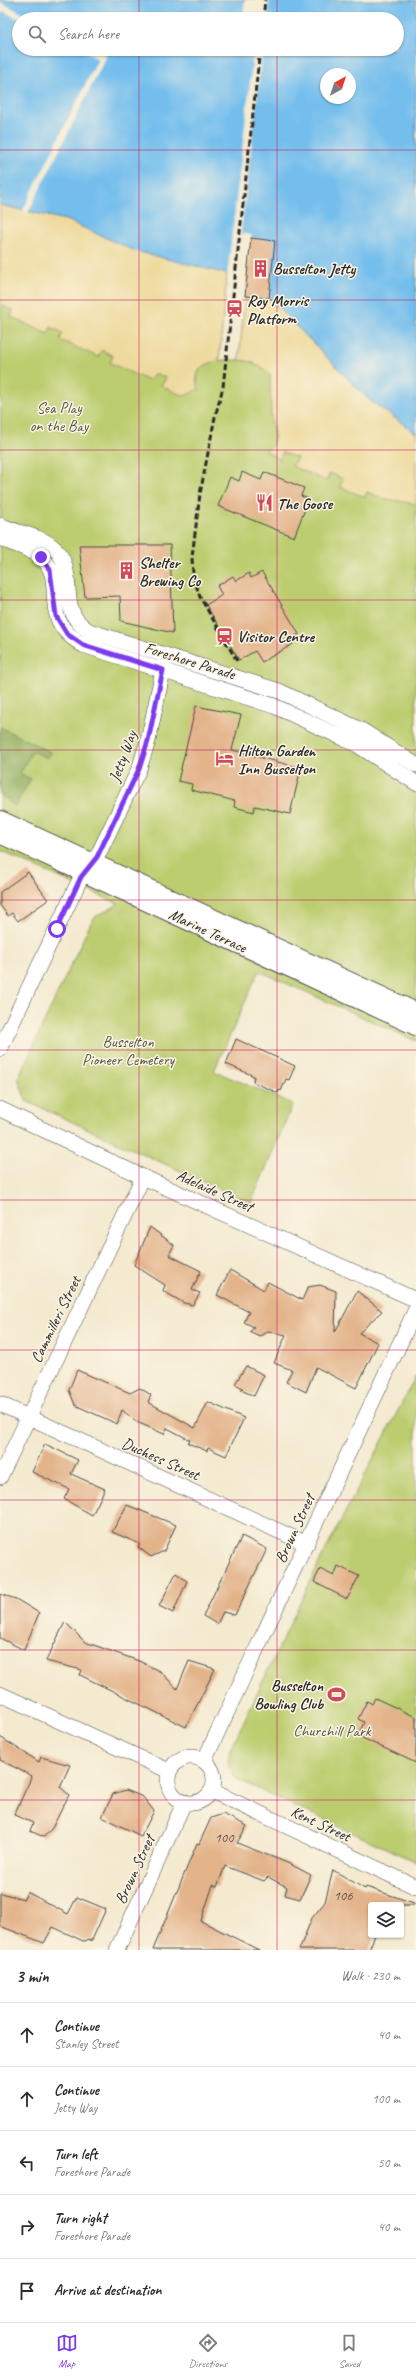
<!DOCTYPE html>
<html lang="en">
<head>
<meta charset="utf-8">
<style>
	body { margin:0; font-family:Caveat,sans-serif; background:#f7f7f7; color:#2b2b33 }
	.controls { position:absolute; right:12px; bottom:12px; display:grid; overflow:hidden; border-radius:4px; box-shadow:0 1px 3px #0004 }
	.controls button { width:36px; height:36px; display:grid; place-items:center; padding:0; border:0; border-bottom:1px solid #e1e1e2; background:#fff; color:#2b2b33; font:20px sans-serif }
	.compass { position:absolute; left:320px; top:68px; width:36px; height:36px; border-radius:50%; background:#fff; box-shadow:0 1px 3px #0004; rotate:39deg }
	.stop { position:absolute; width:12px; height:12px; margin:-9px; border:3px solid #7c3aed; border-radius:50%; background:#fff }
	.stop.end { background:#7c3aed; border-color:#fff; box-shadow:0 1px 4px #0008 }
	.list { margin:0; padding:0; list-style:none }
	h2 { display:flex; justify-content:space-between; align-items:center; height:52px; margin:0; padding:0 16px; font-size:17px }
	h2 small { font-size:13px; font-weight:400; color:#7c7c81 }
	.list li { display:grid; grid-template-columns:26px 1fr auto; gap:12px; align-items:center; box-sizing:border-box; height:64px; padding:0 16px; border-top:1px solid #e1e1e2 }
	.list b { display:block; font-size:15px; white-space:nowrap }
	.list p { margin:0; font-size:13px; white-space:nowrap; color:#7c7c81 }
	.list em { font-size:13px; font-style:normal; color:#7c7c81 }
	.icon { flex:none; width:22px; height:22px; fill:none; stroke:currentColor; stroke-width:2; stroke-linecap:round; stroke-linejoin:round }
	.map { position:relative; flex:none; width:416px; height:1950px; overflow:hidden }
	.search { position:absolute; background:#fff; box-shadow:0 1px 3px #0004; left:12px; right:12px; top:12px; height:44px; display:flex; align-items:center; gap:10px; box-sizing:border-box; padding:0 14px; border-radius:22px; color:#7c7c81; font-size:15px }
	.sheet { height:372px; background:#fff }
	nav { display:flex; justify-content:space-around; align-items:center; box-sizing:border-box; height:56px; border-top:1px solid #e1e1e2; background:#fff; font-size:11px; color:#7c7c81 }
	nav a { display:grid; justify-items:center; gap:2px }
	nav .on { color:#7c3aed }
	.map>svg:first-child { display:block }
</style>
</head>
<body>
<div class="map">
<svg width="416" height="1950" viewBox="0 0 416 1950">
	<rect width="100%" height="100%" fill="#fcf5e5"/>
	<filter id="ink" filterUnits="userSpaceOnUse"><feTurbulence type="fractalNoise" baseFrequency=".025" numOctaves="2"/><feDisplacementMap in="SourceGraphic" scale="8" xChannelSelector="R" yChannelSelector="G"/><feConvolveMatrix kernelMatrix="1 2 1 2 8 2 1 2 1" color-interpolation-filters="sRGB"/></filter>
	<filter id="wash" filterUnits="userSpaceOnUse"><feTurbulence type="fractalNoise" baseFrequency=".012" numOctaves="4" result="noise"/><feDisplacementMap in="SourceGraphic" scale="16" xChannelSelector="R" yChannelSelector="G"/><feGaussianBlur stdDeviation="0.9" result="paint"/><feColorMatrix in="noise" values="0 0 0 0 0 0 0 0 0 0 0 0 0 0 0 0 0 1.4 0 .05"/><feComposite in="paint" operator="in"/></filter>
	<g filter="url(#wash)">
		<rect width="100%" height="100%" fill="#f4ead0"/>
		<path fill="#bccd70" stroke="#747c4e" d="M1,304l12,6 -2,7 37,17 3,-7 12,6 -3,6 38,18 3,-7 12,6 -3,7 39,17 6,-7 11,5 -5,7 36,-2 1,-10c9,-18 39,-13 56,-11v3l8,2 8,8 1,43 4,20 -3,8 -6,5 14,9 2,-8 15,6 -5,8 35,14 3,-7 14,6 -3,8 24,10 2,-5 15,6 34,6v537l-157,-70 -45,100 79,33 -42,99 -225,-102 -8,-23 75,-160 26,-14 -119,-53z
			M416,1376v486l-182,-84 -6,-16 2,-12 89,-187z"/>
		<path fill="#95b062" stroke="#606e46" d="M0,727l50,25 -3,6 -15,-7 -12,23 11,5 -16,27 -15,-12z"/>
		<path fill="#eeda9e" stroke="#8c8264" d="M0,205l66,15 161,54 -8,87c-16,2 -28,11 -20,28l-15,7 -23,-10 5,-8 -11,-5 -6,8 -39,-18 3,-7 -11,-6 -4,7 -38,-17 3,-7 -12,-6 -3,7 -37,-17 2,-7 -13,-5z
			M245,296l24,2 99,101 48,34v71l-34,-6 -15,-6 -2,5 -25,-10 3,-8 -13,-6 -4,8 -34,-15 5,-8 -15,-6 -2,8 -14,-9 6,-5 3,-8 -4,-20 -1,-43 -8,-8 -8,-2v-3l-15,-2z"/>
		<path fill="#73beed" stroke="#4f748c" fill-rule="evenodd" d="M0,0h416v433l-48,-34 -99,-101 -42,-24 -92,-23 -69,-31 -66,-15zM19,19h378v30h-378zM326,74h24v24h-24z"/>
		<path fill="#f4ead0" d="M245,0h24l-2,19h-24z
			M0,2l34,17h-15l-16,-8 -3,5z
			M79,49h15l13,6 -79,158 -6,-1 76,-153z
			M254,49h9l-22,184 11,2 -1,3 24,3 -6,57h-5l-37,-22z"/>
		<g id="blocks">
			<path fill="#e3b38a" d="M251,238l24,3 -6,57 -24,-2z
				M242,472l19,8 3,-8 40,16 -3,8 8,3 -15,38 -76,-31 12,-29 9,4z
				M79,545h91l3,88 -52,-12 -1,-25 -35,1z
				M262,572l37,62 -9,5 3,5 -31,18 -7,-11 -16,9 -33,-55 16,-10 -5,-9 16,-10 3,5 13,-8 2,5z
				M196,706l45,9 -9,35 69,18 -11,46 -35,-8 -1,6 -20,-5 1,-6 -44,-11 1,-6 -14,-3z
				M28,872l20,28 -30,21 -6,-8 -4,3 -8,-11v-13z
				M236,1039l59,27 -6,14 -3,-1 -5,12 -2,-1 -1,3 -25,-11 1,-6 -28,-12z
				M150,1227l24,18 -5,10 32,16 -9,19 8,3 -7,12 -9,-2 -21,-12 2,-6 -31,-20z
				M230,1270l34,20 4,-8 34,18 6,-13 12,-2 16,6 -1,41 22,-41 25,20 -23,22 19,10 -22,45 -40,-21 -10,25 -20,-10 6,-12 -18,-7 12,-28 -18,-4 -8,5 -10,-4 4,-5 -10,-5 5,-10 -32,-17z
				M246,1366l18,9 -10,21 -13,-6 2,-2 -8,-4z
				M77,1370l53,23 10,-5 11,7 -3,7 47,26 13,-26 36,16 -18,38 -18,-8 -1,3 -19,-8 2,-3 -23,-12 -3,6 -27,-12 -15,-12 -5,14 -42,-19 -6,-15z
				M45,1444l33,16 -7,14 34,15 -13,26 -28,-16 5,-10 -37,-17z
				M127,1505l49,20 -12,26 -13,6 -13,-10 2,-3 -28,-12z
				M242,1536l25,13 -32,66 -12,-3 -6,12 -14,-8z
				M338,1566l21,10 -12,23 -33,-17 6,-13 14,7z
				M176,1573l11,8 -14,32 -14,-7z
				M0,1594l16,5 23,14 -15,37 -24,-12z
				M65,1622l20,20 54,19 22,11 16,17 12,-28 26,8 -29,58 -106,-52 2,-5 -36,-9z
				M375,1698l41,19v46l-58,-27 6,-14 -6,-3 9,-18 5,3z
				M0,1737l39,25 2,-5 29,8 -10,22 9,8 -17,33 -8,9 -14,-6 3,-8 -19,-8 18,-39 -32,-16z
				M126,1790l17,7 11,14 -13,25 -39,-19 11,-23z
				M223,1814l24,12 -10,17 53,21 21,11 -11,24 -15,-4 2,-8 -19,-10 -4,4 -39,-15 -8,21 -4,-2 -12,36 58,29h-106l44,-107 2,1 12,-26z
				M333,1870l32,19 1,-2 48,16v2h-43v30h4l-6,15h-70l13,-32 13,-16z
				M27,1892l41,22 9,-17 29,12 -14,31 -9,1 -30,-14 -9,16 -44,-17v-33l24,6z"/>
		</g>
	</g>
	<g filter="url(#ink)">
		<use href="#blocks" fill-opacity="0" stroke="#494844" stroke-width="1"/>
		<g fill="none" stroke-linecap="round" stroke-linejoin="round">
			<defs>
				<path id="minor" d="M0,525c16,8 40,10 54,23 26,24 0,62 35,83l190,60 84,40 53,34
					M0,538c14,7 34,11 44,22 23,24 -8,58 39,85l191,61 82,38 60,39
					M0,1049l81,-172 16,-20 42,-88 9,-28 17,-80
					M0,1109l143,68 273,123
					M0,1404l307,140
					M0,1477l143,-300
					M0,1694l169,77
					M168 1780a23 23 0 1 1 46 0a23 23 0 1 1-46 0Z
					M204,1761l212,-452
					M212,1791l204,96
					M117,1950l67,-147"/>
				<path id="tertiary" d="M0,820l416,192
					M0,834l416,192"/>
			</defs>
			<use href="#minor" stroke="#494844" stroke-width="16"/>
			<use href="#tertiary" stroke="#494844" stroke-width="20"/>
			<use href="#minor" stroke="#fff" stroke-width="15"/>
			<use href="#tertiary" stroke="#fff" stroke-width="18"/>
			<path stroke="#2b2b2b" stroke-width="3" stroke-dasharray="6 3" stroke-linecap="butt" d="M263,19l2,-19
				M237,661l-37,-64 -7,-22 -1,-18 8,-63 15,-77 8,-30 37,-338"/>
		</g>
	</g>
	<g fill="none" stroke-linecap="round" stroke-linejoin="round" filter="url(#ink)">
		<path stroke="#7c3aed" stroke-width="5" d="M41,557l9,13 6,46 11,18 16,11 80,25 -15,71 -9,28 -42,88 -16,20 -24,52"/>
	</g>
	<path fill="none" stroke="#c2185b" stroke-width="1" stroke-opacity="0.55" d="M139,0v19M277,0v19M139,49v1901M277,49v1901M0,150h416M0,300h416M0,450h416M0,600h416M0,750h416M0,900h416M0,1050h416M0,1200h416M0,1350h416M0,1500h416M0,1650h416M0,1800h416"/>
	<defs>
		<symbol id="building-bare" viewBox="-9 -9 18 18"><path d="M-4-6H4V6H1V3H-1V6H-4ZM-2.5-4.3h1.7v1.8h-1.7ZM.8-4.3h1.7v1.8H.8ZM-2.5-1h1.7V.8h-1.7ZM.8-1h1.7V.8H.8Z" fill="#d1495b" stroke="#fcf5e5" stroke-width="2.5" paint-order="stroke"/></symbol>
		<symbol id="station-bare" viewBox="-9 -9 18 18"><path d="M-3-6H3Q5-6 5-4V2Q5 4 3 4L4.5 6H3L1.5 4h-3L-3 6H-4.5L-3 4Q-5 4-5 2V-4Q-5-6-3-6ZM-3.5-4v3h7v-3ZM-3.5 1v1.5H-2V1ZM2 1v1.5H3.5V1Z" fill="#d1495b" stroke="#fcf5e5" stroke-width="2.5" paint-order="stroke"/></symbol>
		<symbol id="restaurant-bare" viewBox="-9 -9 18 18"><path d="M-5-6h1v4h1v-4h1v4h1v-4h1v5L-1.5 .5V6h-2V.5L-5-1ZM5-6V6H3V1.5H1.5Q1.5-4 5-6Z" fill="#d1495b" stroke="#fcf5e5" stroke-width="2.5" paint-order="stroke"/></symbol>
		<symbol id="hotel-bare" viewBox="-9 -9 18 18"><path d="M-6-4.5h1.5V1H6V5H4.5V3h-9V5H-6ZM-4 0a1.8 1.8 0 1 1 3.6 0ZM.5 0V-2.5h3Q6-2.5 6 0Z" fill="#d1495b" stroke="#fcf5e5" stroke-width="2.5" paint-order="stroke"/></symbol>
		<symbol id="stadium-bare" viewBox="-9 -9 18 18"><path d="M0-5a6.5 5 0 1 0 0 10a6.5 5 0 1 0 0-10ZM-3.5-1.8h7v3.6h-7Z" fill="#d1495b" stroke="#fcf5e5" stroke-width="2.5" paint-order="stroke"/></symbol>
	</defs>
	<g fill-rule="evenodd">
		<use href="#building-bare" x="248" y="256" width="25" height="25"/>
		<use href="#station-bare" x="222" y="296" width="25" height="25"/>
		<use href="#restaurant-bare" x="252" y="490" width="25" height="25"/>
		<use href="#building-bare" x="114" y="558" width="25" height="25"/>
		<use href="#station-bare" x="212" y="624" width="25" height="25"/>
		<use href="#hotel-bare" x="212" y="746" width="25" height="25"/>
		<use href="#stadium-bare" x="324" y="1682" width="25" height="25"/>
	</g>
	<g text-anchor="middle" stroke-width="3" stroke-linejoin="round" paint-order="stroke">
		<g font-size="14" fill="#594d43">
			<text x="224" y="1842">100</text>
			<text x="343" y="1900">106</text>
		</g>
		<g font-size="16" font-weight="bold" fill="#2b2b2b" stroke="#fcf5e5" text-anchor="start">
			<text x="273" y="274">Busselton Jetty</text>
			<text x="247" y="306">Roy Morris<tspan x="247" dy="18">Platform</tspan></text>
			<text x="277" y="509">The Goose</text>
			<text x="139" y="568">Shelter<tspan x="139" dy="18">Brewing Co</tspan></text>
			<text x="237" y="642">Visitor Centre</text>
			<text x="238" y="756">Hilton Garden<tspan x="238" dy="18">Inn Busselton</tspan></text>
			<text x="323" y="1691" text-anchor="end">Busselton<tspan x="323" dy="18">Bowling Club</tspan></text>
		</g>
		<g font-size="16" fill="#4f543c" stroke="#fcf5e5">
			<text x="59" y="413">Sea Play<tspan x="59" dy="18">on the Bay</tspan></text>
			<text x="128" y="1047">Busselton<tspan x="128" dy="18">Pioneer Cemetery</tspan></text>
			<text x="332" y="1736">Churchill Park</text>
		</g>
		<g font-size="16" fill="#2b2b2b" stroke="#fcf5e5">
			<text transform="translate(190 660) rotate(17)" y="6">Foreshore Parade</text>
			<text transform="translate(122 756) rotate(-70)" y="6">Jetty Way</text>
			<text transform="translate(208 930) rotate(25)" y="6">Marine Terrace</text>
			<text transform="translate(215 1190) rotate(24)" y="6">Adelaide Street</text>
			<text transform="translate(55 1319) rotate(-64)" y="6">Cammilleri Street</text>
			<text transform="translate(161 1458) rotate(24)" y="6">Duchess Street</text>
			<text transform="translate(294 1528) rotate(-65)" y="6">Brown Street</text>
			<text transform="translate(321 1823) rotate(25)" y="6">Kent Street</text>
			<text transform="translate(134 1869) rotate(-65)" y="6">Brown Street</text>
		</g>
	</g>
</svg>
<div class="controls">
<button><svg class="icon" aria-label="layers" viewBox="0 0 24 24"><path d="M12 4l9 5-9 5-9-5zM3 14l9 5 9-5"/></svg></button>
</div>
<svg class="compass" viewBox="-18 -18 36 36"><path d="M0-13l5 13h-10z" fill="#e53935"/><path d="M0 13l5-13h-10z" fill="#7c7c81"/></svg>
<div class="stop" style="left:57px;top:929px"></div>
<div class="stop end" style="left:41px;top:557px"></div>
<div class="search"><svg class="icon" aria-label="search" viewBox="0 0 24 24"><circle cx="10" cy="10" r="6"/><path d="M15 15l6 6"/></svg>Search here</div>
</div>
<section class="sheet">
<h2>3 min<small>Walk · 230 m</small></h2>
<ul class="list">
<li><svg class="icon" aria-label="ahead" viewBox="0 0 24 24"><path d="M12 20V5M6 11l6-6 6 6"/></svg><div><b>Continue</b><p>Stanley Street</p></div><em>40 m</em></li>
<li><svg class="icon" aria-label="ahead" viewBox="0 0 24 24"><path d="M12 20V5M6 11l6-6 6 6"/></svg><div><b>Continue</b><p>Jetty Way</p></div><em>100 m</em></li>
<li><svg class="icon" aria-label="left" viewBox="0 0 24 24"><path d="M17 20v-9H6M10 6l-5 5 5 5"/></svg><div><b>Turn left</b><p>Foreshore Parade</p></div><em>50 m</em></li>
<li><svg class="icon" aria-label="right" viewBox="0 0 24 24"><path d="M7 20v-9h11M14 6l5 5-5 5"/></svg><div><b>Turn right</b><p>Foreshore Parade</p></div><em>40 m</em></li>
<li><svg class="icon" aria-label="arrive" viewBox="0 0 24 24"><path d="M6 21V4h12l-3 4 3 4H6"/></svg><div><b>Arrive at destination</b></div></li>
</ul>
</section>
<nav>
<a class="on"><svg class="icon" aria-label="map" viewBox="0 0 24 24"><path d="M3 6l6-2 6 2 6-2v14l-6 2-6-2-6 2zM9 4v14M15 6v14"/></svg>Map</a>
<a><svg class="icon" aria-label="directions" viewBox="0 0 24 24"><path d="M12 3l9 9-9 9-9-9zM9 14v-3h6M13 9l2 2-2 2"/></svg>Directions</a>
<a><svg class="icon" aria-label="saved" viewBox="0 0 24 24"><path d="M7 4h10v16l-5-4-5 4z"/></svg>Saved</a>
</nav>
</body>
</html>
